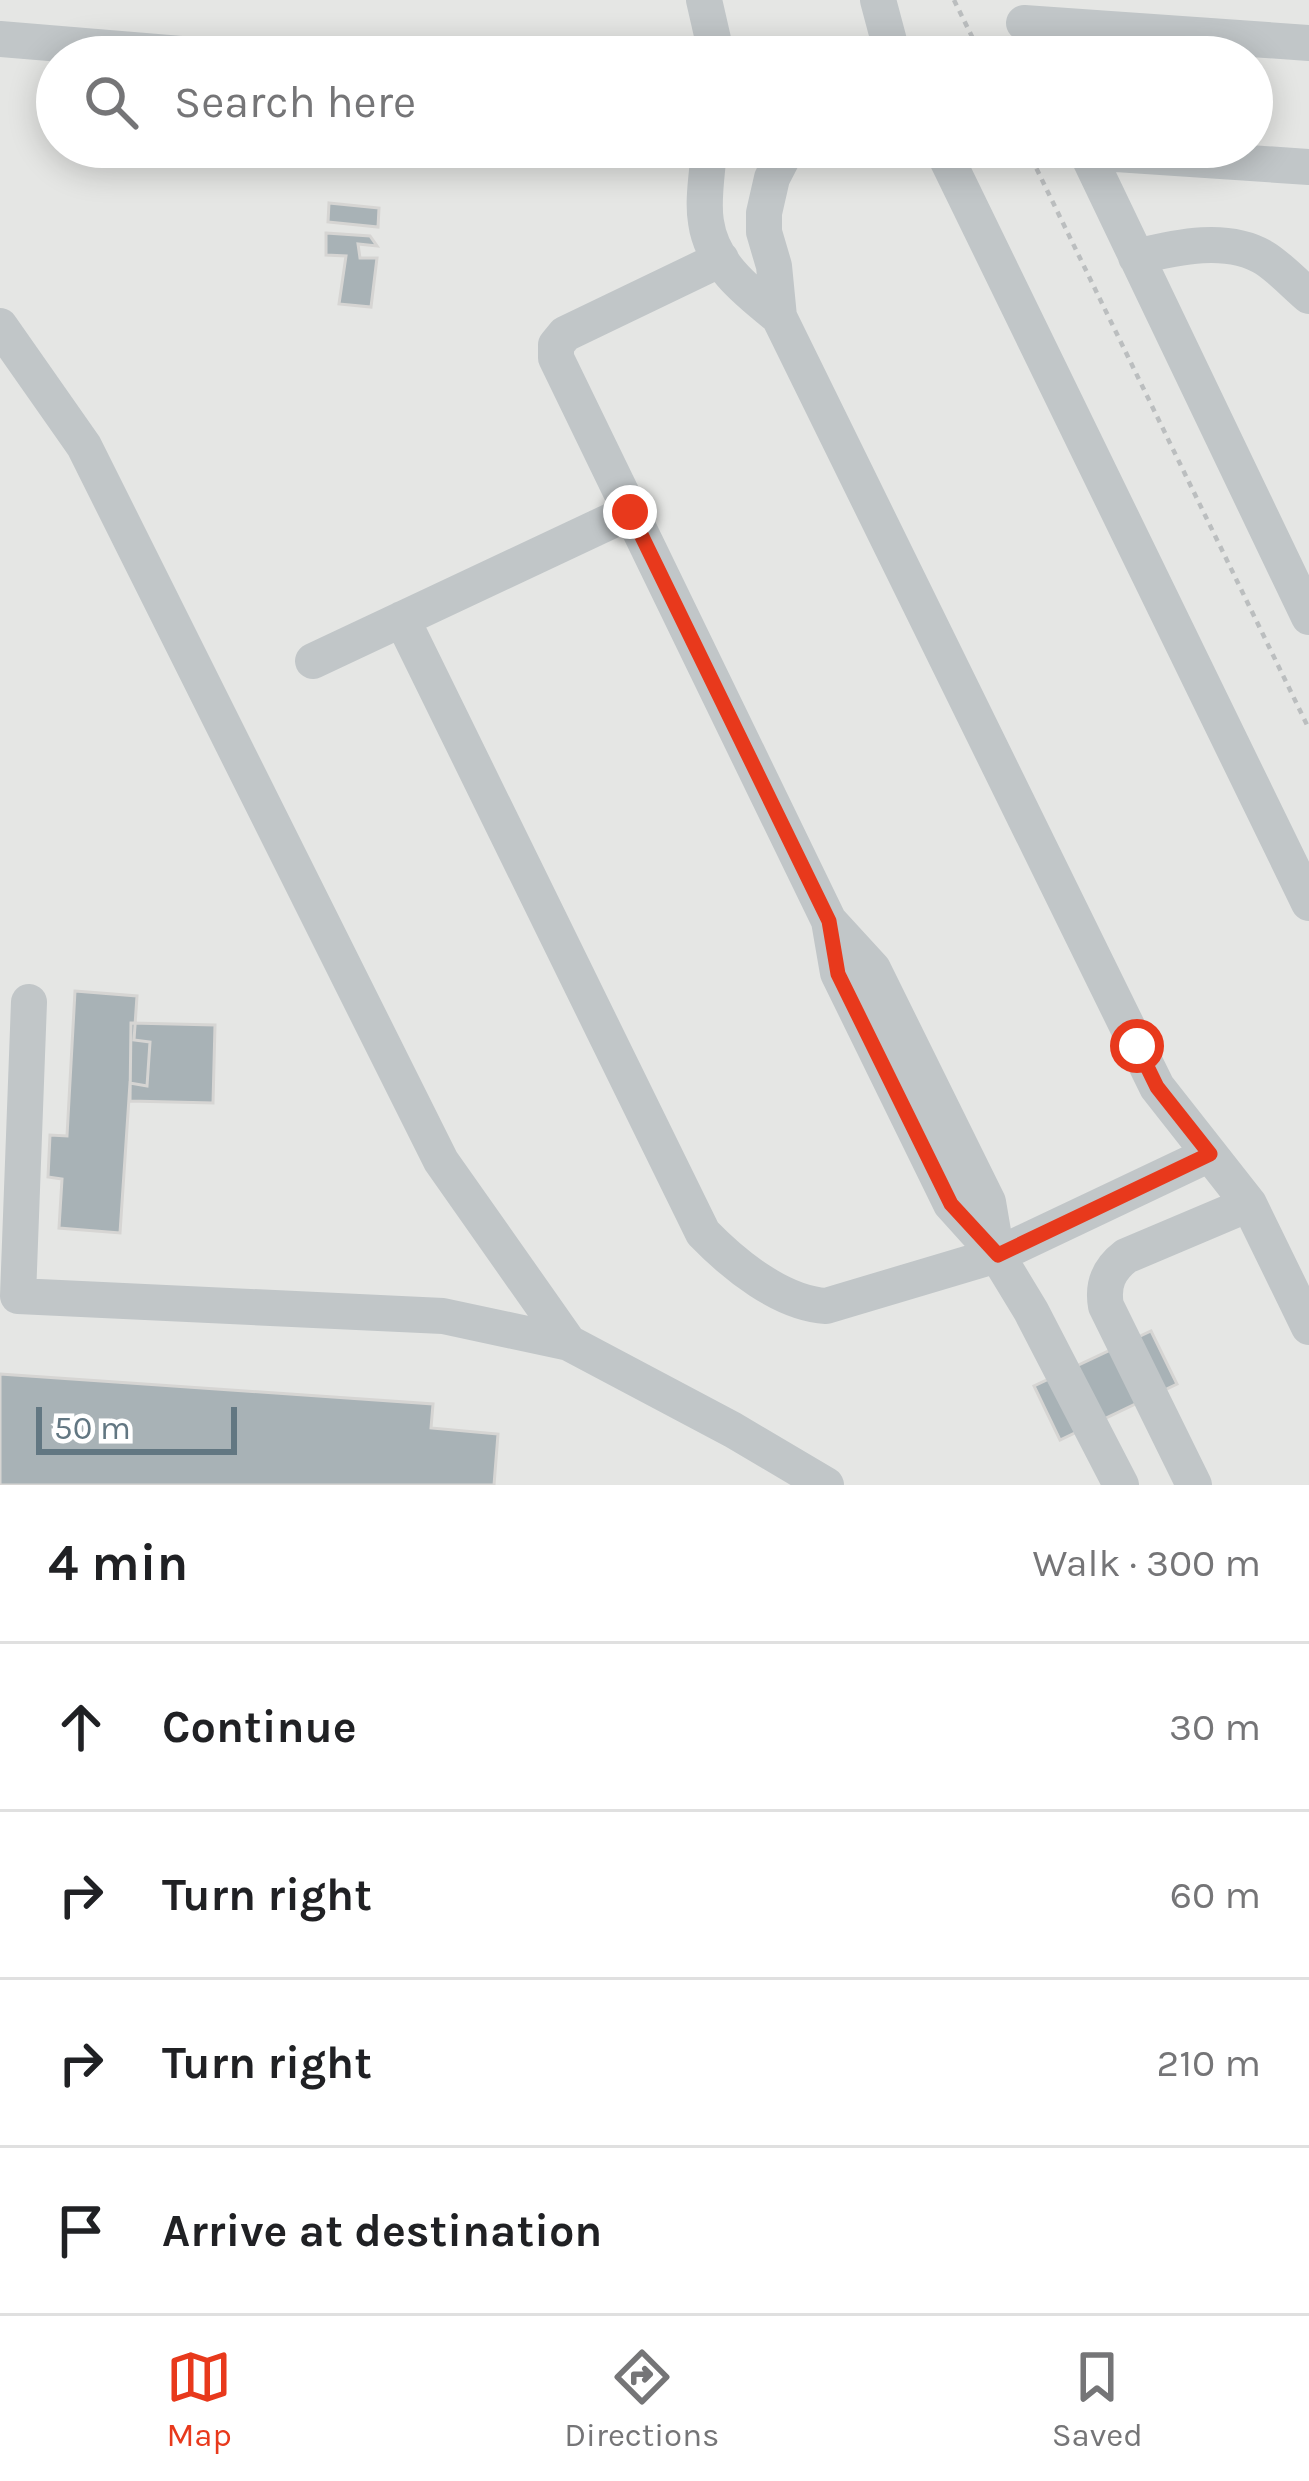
<!DOCTYPE html>
<html lang="en">
<head>
<meta charset="utf-8">
<style>
	body { margin:0; font-family:Karla,sans-serif; background:#f6f6f6; color:#202124 }
	.scale { position:absolute; left:36px; bottom:30px; width:201px; box-sizing:border-box; padding-left:12px; border:6px solid #627782; border-top:0; font-size:33px; line-height:42px; white-space:nowrap; color:#627782; -webkit-text-stroke:9px #fff; paint-order:stroke }
	.stop { position:absolute; width:36px; height:36px; margin:-27px; border:9px solid #e8391c; border-radius:50%; background:#fff }
	.stop.end { background:#e8391c; border-color:#fff; box-shadow:0 3px 12px #0008 }
	.list { margin:0; padding:0; list-style:none }
	h2 { display:flex; justify-content:space-between; align-items:center; height:156px; margin:0; padding:0 48px; font-size:51px }
	h2 small { font-size:39px; font-weight:400; color:#757577 }
	.list li { display:grid; grid-template-columns:78px 1fr auto; gap:36px; align-items:center; box-sizing:border-box; height:168px; padding:0 48px; border-top:3px solid #e0e0e0 }
	.list b { display:block; font-size:45px; white-space:nowrap }
	.list em { font-size:39px; font-style:normal; color:#757577 }
	.icon { flex:none; width:66px; height:66px; fill:none; stroke:currentColor; stroke-width:2; stroke-linecap:round; stroke-linejoin:round }
	.map { position:relative; flex:none; width:1309px; height:1485px; overflow:hidden }
	.search { position:absolute; background:#fff; box-shadow:0 6px 30px #0003; left:36px; right:36px; top:36px; height:132px; display:flex; align-items:center; gap:30px; box-sizing:border-box; padding:0 42px; border-radius:66px; color:#757577; font-size:45px }
	.sheet { height:828px; background:#fff }
	nav { display:flex; justify-content:space-around; align-items:center; box-sizing:border-box; height:168px; border-top:3px solid #e0e0e0; background:#fff; font-size:33px; color:#757577 }
	nav a { display:grid; justify-items:center; gap:6px }
	nav .on { color:#e8391c }
	.map>svg:first-child { display:block }
</style>
</head>
<body>
<div class="map">
<svg width="1309" height="1485" viewBox="0 0 1309 1485">
	<rect width="100%" height="100%" fill="#f5f4f0"/>
	<path fill="#e5e6e4" fill-rule="evenodd" d="M0,0h1309v1485h-1309zM57,57h1195v90h-1195z"/>
	<path fill="#a8b2b6" stroke="#d6d5d3" stroke-width="3" d="M329,203l50,5 -1,19 -50,-5z
		M326,233l44,3 7,10 -19,-2 2,14h17l-6,49 -32,-3 7,-48 -20,-1z
		M75,991l62,5 -3,44 16,2 -3,44 -17,-3 -10,150 -61,-5 3,-49 -14,-2 2,-42 17,1z
		M131,1023l84,2 -2,78 -83,-2z
		M1151,1331l26,53 -117,56 -26,-54z
		M0,1374l433,30 -2,24 67,6 -4,51h-494z"/>
	<g fill="none" stroke-linecap="round" stroke-linejoin="round">
		<path stroke="#bbbebf" stroke-width="4.5" stroke-dasharray="6 6" stroke-linecap="butt" d="M954,0l28,57
			M1026,147l283,582"/>
		<path stroke="#c1c6c8" stroke-width="36" d="M704,0l11,48v9
			M878,0l12,45 -1,12
			M1024,23l285,20
			M0,39l217,18
			M709,147c-1,24 -7,52 -3,75 6,43 42,70 73,95
			M788,147l-16,31 -8,35v19l10,34 5,51 378,770 92,117 60,123
			M941,147l368,756
			M1084,147l225,470
			M1086,152l223,15
			M1136,257c40,-10 93,-22 130,2 15,10 29,25 43,37
			M721,259l-156,75 -9,11v13l273,563 9,52 113,231 46,51 34,56 90,174
			M0,326l84,120 357,715 128,182 164,87 93,55
			M402,619l301,614c31,32 78,70 123,73l171,-51 213,-101
			M313,661l317,-149
			M829,921l44,48 115,233 9,53
			M29,1002l-11,294 425,20 126,27
			M1194,1485l-88,-179c-4,-22 3,-37 20,-50l123,-52"/>
	</g>
	<g fill="none" stroke-linecap="round" stroke-linejoin="round">
		<path stroke="#e8391c" stroke-width="15" d="M630,512l199,409 9,53 113,230 47,51 212,-101 -53,-67 -20,-41"/>
	</g>
</svg>
<div class="scale">50 m</div>
<div class="stop" style="left:1137px;top:1046px"></div>
<div class="stop end" style="left:630px;top:512px"></div>
<div class="search"><svg class="icon" aria-label="search" viewBox="0 0 24 24"><circle cx="10" cy="10" r="6"/><path d="M15 15l6 6"/></svg>Search here</div>
</div>
<section class="sheet">
<h2>4 min<small>Walk · 300 m</small></h2>
<ul class="list">
<li><svg class="icon" aria-label="ahead" viewBox="0 0 24 24"><path d="M12 20V5M6 11l6-6 6 6"/></svg><div><b>Continue</b></div><em>30 m</em></li>
<li><svg class="icon" aria-label="right" viewBox="0 0 24 24"><path d="M7 20v-9h11M14 6l5 5-5 5"/></svg><div><b>Turn right</b></div><em>60 m</em></li>
<li><svg class="icon" aria-label="right" viewBox="0 0 24 24"><path d="M7 20v-9h11M14 6l5 5-5 5"/></svg><div><b>Turn right</b></div><em>210 m</em></li>
<li><svg class="icon" aria-label="arrive" viewBox="0 0 24 24"><path d="M6 21V4h12l-3 4 3 4H6"/></svg><div><b>Arrive at destination</b></div></li>
</ul>
</section>
<nav>
<a class="on"><svg class="icon" aria-label="map" viewBox="0 0 24 24"><path d="M3 6l6-2 6 2 6-2v14l-6 2-6-2-6 2zM9 4v14M15 6v14"/></svg>Map</a>
<a><svg class="icon" aria-label="directions" viewBox="0 0 24 24"><path d="M12 3l9 9-9 9-9-9zM9 14v-3h6M13 9l2 2-2 2"/></svg>Directions</a>
<a><svg class="icon" aria-label="saved" viewBox="0 0 24 24"><path d="M7 4h10v16l-5-4-5 4z"/></svg>Saved</a>
</nav>
</body>
</html>
